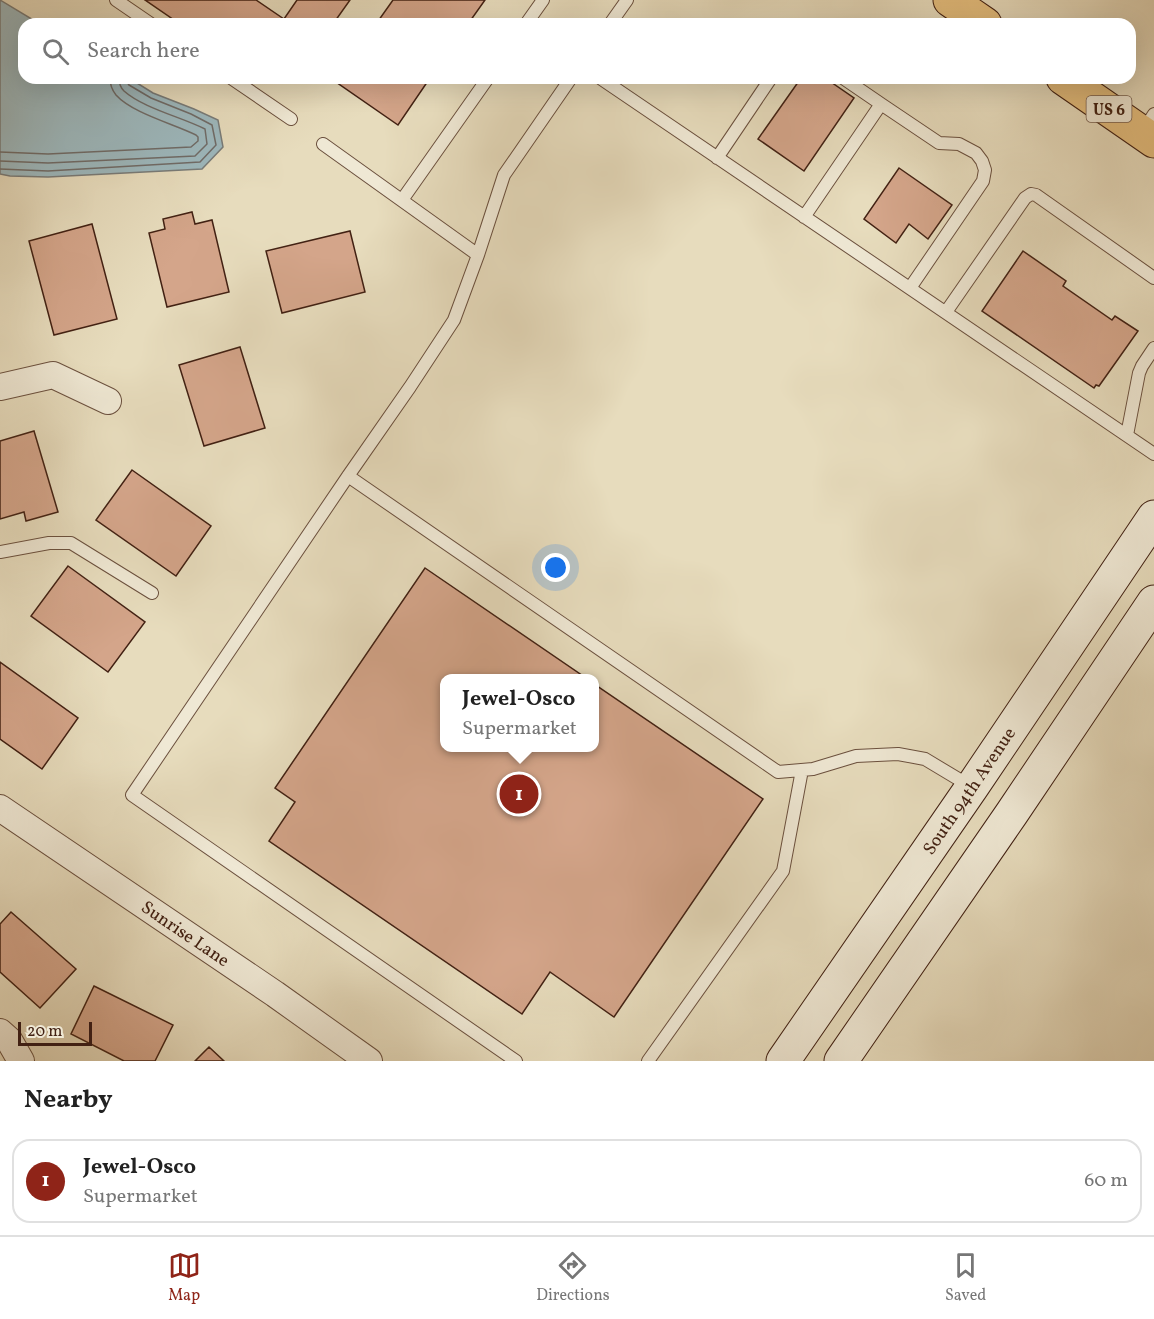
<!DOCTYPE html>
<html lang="en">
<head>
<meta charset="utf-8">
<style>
	body { margin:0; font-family:Vollkorn,serif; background:#f2f2f2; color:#222 }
	.scale { position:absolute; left:18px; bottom:15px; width:74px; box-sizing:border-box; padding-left:6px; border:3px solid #422113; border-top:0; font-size:16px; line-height:21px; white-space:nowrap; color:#422113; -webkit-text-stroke:4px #efe8d4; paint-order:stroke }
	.you { position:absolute; left:556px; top:568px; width:21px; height:21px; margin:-15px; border:4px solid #fff; border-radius:50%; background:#1a73e8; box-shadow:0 0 0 9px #1a73e833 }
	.badge { display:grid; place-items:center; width:39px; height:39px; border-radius:50%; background:#8f2418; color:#fff; font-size:20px; font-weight:700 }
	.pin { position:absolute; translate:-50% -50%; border:3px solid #fff; box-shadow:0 2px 6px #0006 }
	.popup { position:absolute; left:440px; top:674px; width:159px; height:78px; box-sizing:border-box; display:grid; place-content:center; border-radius:12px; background:#fff; filter:drop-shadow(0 2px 4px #0005); font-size:20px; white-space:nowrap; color:#767676 }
	.popup b { font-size:22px; color:#222 }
	.popup::after { content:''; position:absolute; left:50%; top:100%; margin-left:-12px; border:12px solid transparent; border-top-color:#fff }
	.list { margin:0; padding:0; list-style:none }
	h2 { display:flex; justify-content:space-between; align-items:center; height:78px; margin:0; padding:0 24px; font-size:26px }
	h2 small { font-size:20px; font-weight:400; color:#767676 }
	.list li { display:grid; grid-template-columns:39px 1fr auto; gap:18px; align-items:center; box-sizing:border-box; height:84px; margin:0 12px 12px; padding:0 12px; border:2px solid #e0e0e0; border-radius:18px }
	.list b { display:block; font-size:22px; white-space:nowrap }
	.list p { margin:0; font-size:20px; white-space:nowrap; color:#767676 }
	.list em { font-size:20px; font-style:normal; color:#767676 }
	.icon { flex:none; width:33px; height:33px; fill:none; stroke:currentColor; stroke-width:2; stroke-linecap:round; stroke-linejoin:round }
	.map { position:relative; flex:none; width:1154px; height:1061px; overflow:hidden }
	.search { position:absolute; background:#fff; box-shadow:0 6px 24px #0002; left:18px; right:18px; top:18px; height:66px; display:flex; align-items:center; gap:15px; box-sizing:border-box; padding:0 21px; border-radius:18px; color:#767676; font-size:22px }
	.sheet { height:174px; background:#fff }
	nav { display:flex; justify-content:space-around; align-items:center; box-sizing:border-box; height:84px; border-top:2px solid #e0e0e0; background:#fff; font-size:16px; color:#767676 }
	nav a { display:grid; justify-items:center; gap:3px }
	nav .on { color:#8f2418 }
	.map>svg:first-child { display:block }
</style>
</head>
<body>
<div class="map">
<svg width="1154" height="1061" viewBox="0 0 1154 1061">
	<rect width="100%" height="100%" fill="#e7dcbd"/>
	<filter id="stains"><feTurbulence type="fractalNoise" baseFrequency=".00333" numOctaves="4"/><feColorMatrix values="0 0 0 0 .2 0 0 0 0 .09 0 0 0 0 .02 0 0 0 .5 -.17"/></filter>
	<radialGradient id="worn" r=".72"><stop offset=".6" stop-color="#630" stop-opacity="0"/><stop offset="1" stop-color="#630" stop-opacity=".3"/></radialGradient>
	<path fill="#9db8bd" stroke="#797c79" stroke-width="1.5" d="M0,0l40,24h-16v54h105l24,15 41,16 24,11 5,27 -21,22 -154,8 -38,-1 -10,-2z"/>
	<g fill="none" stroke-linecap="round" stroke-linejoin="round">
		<path stroke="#706c68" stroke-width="1.5" d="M0,152l48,2 143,-7 7,-6v-4l-2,-2c-22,-11 -64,-22 -80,-40 -4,-5 -6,-10 -6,-17
			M0,161l48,2 147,-7 12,-12 -2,-15c-24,-12 -62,-21 -81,-38 -4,-4 -5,-8 -5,-13
			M0,169l48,2 152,-9 16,-17 -4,-20 -21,-11 -40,-16 -22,-13 -2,-3v-4"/>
	</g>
	<path fill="#d4a58a" stroke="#422113" stroke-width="1.5" d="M145,0h111l28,19 13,-19h53l-17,24h-153z
		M393,0h92l-17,24h-92z
		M339,78h91l-32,47 -62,-43z
		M801,78h24l29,20 -50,73 -46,-32z
		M899,168l53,37 -24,34 -19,-15 -13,19 -32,-24z
		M192,212l3,12 17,-4 17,72 -62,15 -18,-74 16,-4 -2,-10z
		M92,224l25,95 -63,16 -25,-94z
		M350,231l15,61 -83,21 -16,-62z
		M1023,251l43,30 -3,5 49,34 3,-4 23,15 -39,55 -3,-1 -2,3 -112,-77z
		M240,347l25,81 -61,18 -25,-81z
		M34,431l24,81 -32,9 -2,-9 -24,7v-78z
		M132,470l79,56 -35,50 -80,-56z
		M68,566l77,56 -37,50 -77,-56z
		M425,568l161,110h-142v70h150v-64l169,115 -149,218 -64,-45 -28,42 -253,-173 26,-39 -20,-14z
		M0,662l78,56 -36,51 -42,-30z
		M11,912l65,57 -36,39 -40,-36v-48z
		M94,986l79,39 -18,36h-31l-53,-27z
		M209,1047l15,14h-29z"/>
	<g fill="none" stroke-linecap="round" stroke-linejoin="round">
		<defs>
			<path id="lane" d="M116,0l35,24
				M526,24l17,-24
				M610,24l17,-24
				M231,78l60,41
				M600,78l554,376
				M881,104l58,39 20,1 17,9 6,8 3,9 -2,11 -73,107
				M1143,131l11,-17
				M323,144l155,111
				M717,158l54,-80
				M402,200l86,-122
				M804,217l77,-113 -38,-26
				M946,312l79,-114 6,-4 5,1 118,83
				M1127,435l12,-62 3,-7 12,-18
				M348,476l430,296 35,-3 43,-13 42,-2 27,5 45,27
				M0,552l49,-9h22l81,50
				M516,1061l-384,-266 216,-319 62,-89 44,-67 24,-65 26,-80 67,-97
				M648,1061l135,-190 19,-101"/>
			<g id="street">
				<path d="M0,387l53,-12 55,26"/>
				<path id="s1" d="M0,808l275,186 94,67"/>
				<path d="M0,1032l9,8 12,21"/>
			</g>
			<g id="secondary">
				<path id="s2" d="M783,1061l189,-274 182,-270"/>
				<path d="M841,1061l171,-248 142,-211"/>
			</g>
			<path id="primary" d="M950,0l35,24
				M1063,78l91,63"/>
		</defs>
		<use href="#lane" stroke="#6b503e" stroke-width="14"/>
		<use href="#street" stroke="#6b503e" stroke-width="28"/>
		<use href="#secondary" stroke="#422113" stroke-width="35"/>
		<use href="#primary" stroke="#422113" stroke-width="35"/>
		<use href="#lane" stroke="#efe8d4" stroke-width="12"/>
		<use href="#street" stroke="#efe8d4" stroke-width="26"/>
		<use href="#secondary" stroke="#efe8d4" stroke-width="33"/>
		<use href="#primary" stroke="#e4be7e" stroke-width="33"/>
	</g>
	<g text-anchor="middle" stroke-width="5" stroke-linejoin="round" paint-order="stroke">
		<rect fill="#efe8d4" stroke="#765d4d" stroke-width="1.5" x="1086.5" y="96" width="45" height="26" rx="4.5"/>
		<g font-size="16" font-weight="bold" fill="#422113">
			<text x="1109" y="115">US 6</text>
		</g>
		<g font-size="18" fill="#422113" stroke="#efe8d4">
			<text dy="6" stroke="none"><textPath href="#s2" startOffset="328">South 94th Avenue</textPath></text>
			<text dy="6" stroke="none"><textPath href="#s1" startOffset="224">Sunrise Lane</textPath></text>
		</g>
	</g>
	<rect width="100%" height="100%" filter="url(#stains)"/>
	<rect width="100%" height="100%" fill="url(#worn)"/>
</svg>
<div class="scale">20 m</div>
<div class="you"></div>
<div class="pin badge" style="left:519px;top:794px">1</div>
<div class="popup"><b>Jewel-Osco</b>Supermarket</div>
<div class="search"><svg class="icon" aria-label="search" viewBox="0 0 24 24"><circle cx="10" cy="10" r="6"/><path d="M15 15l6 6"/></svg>Search here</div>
</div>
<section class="sheet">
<h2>Nearby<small></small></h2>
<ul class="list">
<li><span class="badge">1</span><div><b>Jewel-Osco</b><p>Supermarket</p></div><em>60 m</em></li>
</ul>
</section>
<nav>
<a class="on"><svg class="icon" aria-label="map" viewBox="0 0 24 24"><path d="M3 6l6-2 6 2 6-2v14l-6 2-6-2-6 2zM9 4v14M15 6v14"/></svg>Map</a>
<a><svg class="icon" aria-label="directions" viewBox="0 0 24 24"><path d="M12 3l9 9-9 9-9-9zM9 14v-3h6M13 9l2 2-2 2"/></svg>Directions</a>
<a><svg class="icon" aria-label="saved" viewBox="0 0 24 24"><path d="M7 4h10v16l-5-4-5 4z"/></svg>Saved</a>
</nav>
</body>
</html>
